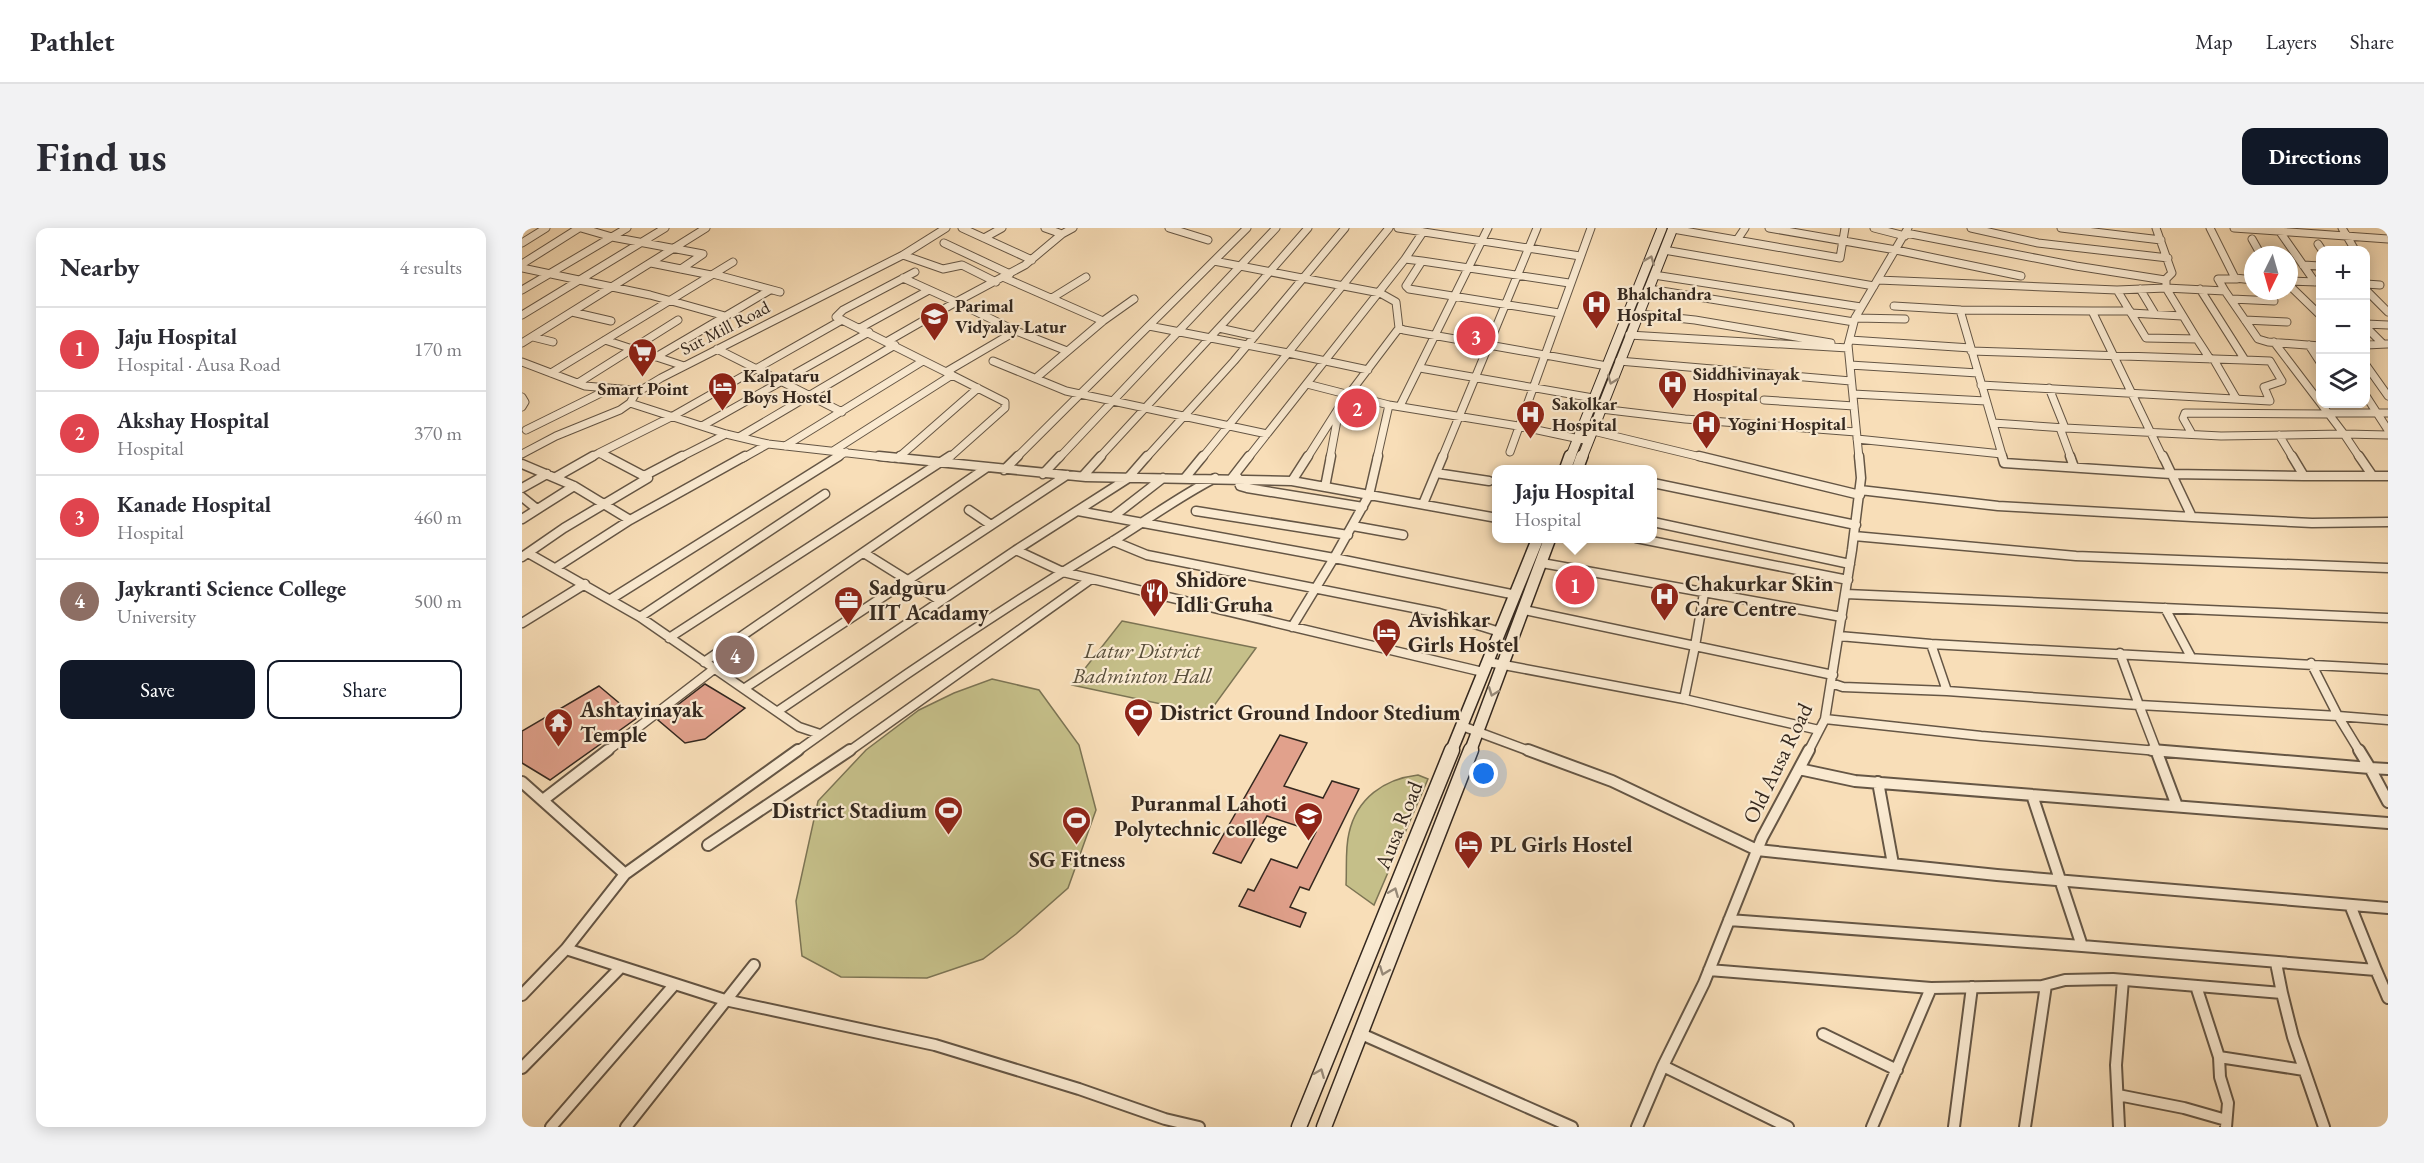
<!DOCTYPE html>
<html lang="en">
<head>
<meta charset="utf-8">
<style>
	body { margin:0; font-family:"EB Garamond",serif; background:#f2f2f3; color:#2b2b33 }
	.controls { position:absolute; right:18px; top:18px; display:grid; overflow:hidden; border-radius:12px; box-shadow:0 3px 15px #0003 }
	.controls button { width:54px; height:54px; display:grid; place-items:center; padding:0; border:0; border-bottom:2px solid #e1e1e2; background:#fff; color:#2b2b33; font:30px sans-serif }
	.compass { position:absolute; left:1722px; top:18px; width:54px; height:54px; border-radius:50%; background:#fff; box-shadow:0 3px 15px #0003; rotate:185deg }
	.you { position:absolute; left:962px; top:546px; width:21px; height:21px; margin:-15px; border:4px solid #fff; border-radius:50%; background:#1a73e8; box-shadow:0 0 0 9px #1a73e833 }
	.badge { display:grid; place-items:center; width:39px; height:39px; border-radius:50%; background:#111827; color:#fff; font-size:20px; font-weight:700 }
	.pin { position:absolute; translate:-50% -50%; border:3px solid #fff; box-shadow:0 2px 6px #0006 }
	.popup { position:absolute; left:970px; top:237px; width:165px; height:78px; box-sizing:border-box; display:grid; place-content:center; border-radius:12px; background:#fff; filter:drop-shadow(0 2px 4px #0005); font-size:20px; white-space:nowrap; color:#7c7c81 }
	.popup b { font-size:22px; color:#2b2b33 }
	.popup::after { content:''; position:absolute; left:50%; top:100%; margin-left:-12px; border:12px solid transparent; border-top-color:#fff }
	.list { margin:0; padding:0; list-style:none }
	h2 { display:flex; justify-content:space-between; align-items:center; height:78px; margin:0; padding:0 24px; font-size:26px }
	h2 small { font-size:20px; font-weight:400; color:#7c7c81 }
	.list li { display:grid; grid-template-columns:39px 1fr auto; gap:18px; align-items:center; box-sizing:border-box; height:84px; padding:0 24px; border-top:2px solid #e1e1e2 }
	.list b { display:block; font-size:22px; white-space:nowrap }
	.list p { margin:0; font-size:20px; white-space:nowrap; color:#7c7c81 }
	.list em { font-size:20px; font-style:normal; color:#7c7c81 }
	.actions { display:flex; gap:12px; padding:18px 24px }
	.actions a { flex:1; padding:14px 0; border:2px solid #111827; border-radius:12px; text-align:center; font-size:21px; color:#111827 }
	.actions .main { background:#111827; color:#fff }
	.icon { flex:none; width:33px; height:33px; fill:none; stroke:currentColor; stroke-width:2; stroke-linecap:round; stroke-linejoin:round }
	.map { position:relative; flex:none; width:1866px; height:899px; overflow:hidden; border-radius:12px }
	header { display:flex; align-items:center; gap:36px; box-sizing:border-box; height:84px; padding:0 30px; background:#fff; border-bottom:2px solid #e1e1e2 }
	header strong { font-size:28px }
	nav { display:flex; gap:33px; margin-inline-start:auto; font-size:21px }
	.intro { display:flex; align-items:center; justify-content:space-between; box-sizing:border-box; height:144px; padding:0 36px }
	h1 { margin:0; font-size:42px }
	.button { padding:15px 27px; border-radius:12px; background:#111827; color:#fff; font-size:21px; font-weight:700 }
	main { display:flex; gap:36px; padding:0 36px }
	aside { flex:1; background:#fff; border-radius:12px; box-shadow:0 3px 15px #0003 }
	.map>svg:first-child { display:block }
</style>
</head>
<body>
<header>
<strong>Pathlet</strong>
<nav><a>Map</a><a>Layers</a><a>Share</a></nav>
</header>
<div class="intro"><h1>Find us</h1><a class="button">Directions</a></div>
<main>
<aside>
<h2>Nearby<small>4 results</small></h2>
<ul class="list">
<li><span class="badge" style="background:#e0444e">1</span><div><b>Jaju Hospital</b><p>Hospital · Ausa Road</p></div><em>170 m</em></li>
<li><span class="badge" style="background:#e0444e">2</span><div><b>Akshay Hospital</b><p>Hospital</p></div><em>370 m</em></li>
<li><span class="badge" style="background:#e0444e">3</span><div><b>Kanade Hospital</b><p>Hospital</p></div><em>460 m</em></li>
<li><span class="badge" style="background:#8d6e63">4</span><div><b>Jaykranti Science College</b><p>University</p></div><em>500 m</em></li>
</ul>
<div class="actions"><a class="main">Save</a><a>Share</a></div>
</aside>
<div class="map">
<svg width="1866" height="899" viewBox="0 0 1866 899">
	<rect width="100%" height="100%" fill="#f8deb8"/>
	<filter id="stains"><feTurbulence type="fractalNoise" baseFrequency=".00333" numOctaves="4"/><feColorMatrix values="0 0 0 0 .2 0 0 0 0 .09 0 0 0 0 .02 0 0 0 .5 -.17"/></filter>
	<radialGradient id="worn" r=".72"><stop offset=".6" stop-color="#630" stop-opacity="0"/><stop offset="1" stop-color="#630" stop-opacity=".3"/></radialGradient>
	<path fill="#c5bf89" stroke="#7c7454" stroke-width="1.5" d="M600,393l134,27 -48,66 -136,-29z
		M470,451l47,11 40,55 17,65 -28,78 -52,46 -33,25 -56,19 -86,-1 -39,-21 -6,-55 22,-100 48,-51 53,-40 35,-17z
		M896,547l10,4 -54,126 -28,-20c1,-17 -1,-36 3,-52 8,-35 35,-54 69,-58z"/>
	<path fill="#e1a18c" stroke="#34281f" stroke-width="1.5" d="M183,456l40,24 -40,31 -20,4 -27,-23z
		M77,458l38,32 -87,62 -28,-17v-32z
		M758,507l27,8 -23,43 39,12 9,-17 27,8 -50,101 -9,-3 -10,20 16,6 -6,14 -61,-21 9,-17 6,2 17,-32 26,9 19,-36 -49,-16 -26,47 -28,-10z"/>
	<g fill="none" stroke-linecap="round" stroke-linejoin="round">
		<defs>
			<path id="street-far2" d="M59,0l31,9 91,17 -22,15
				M440,0l70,32
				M647,0l39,12
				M876,0l182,28
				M1247,0l127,22 125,26
				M1352,0l31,8
				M1449,0l67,15 130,15
				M1539,0l100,12
				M1688,0l25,50 18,2
				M1712,0l154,11
				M1820,0l13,22
				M1151,1l167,29 5,-30
				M1758,4l35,50
				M1384,5l170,33 89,14
				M540,6l11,-6
				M462,10l18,-10
				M1730,11l9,16
				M1215,12l8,-12
				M0,15l24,-15
				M422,15l66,31
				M1796,16l4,6
				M1142,22l210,36
				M381,27l40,14 19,-4 34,17
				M692,33l166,32 16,9 3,26 5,2 203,36
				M900,33l-17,-2 18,-27
				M129,35l60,12
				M0,36l57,-36
				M1781,37l17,1
				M0,40l128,27 75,21
				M393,44l-72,38 -7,7 110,55
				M191,46l67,18
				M1132,47l207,32
				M381,50l53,24 69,-37 37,-31 -17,-6
				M483,50l98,43
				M1356,52l239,10 29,48 51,1 -31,-51 59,3 -7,-12h19
				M1767,53l28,1
				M1844,56l14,1
				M1767,57l31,30
				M1127,61l205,33
				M1618,61l15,25
				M0,62l105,-62
				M1595,62l49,-2v-9l6,-6 -16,-45
				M1844,62l22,22
				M1703,63l33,48 10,3 52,4
				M530,70l34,-21
				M1710,71l42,2
				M1372,78l67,4 131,1
				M1438,82l43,148
				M1608,83h-38l71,147
				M50,84l39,9
				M1037,85l-150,-24 -3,-3 16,-25 147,22
				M1609,85l51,3
				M1117,86l56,6 136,23
				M0,87l143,-87
				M1333,90l50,1
				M1723,92l42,2
				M1844,96l22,1
				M627,98l139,27 101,-125
				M1844,99l17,17
				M338,100l69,-38
				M697,100l36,8
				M1107,107l219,13
				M11,109l20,5
				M1675,111l13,20
				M83,112l79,26
				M1328,112l121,8
				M366,113l68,-39 60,29 51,20
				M0,115l184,-115
				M1787,117l11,17
				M1844,117l21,-1
				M195,121l125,63
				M1449,123l274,9 -45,-71
				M134,129l114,-67
				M1692,132l22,38
				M471,133l73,30 201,43
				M1097,133l232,20
				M0,134l63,24 47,4 4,3
				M1328,137l128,8
				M1844,137l22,31
				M898,140l173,30
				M29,145l182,-111
				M514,150l67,-57 31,-22
				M56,155l100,-63
				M785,156l82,21 129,21 71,15
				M1459,157l289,16 -6,-14 18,-6 -12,-20 -25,-1
				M1331,166l133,7
				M1844,168l22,34
				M0,169l3,5 -3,5
				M1242,172l90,6
				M108,175l96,31 42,10 124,14
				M878,178l88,-178
				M1079,181l84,10 171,13
				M1805,185h61
				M1471,195l72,5 -16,-40
				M180,198l167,-94
				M1538,200l11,30
				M1543,200l156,8 123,-2 -70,-92
				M4,202l81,-40
				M1071,203l112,27
				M1670,206l-9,-16 2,-5 143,1
				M1822,206l16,24
				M1822,206l44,1
				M1757,207l14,23
				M217,209l156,-92
				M1335,211l145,15
				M263,218l138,-85
				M311,223l119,-76
				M988,224l81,-224
				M0,226l34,-18 64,-26 10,-7 6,-10 25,-15 242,-123 43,-27
				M68,230l9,-5
				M87,230l-10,-5 74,-37 169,-96
				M157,230l47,-24
				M221,230l25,-14
				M314,230l10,-6
				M376,230l80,-70
				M427,230l56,-50v-6l-59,-30 70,-41
				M494,230l231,-230
				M537,230l217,-230
				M577,230l154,-167 55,-63
				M624,230l88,-97 111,-133
				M680,230l86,-105 80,17
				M726,230l157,-199
				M785,230l33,-52 59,-78
				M808,230l8,-43
				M855,230l12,-53
				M920,230l95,-230
				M1337,230l-11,-113 7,-27 53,-90"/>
			<path id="street-far1" d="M84,228l38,20
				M357,228l207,21 206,4 16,-25
				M856,228l-9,39 -35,63 182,37
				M1177,228l161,39
				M1480,228l2,7 167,11 133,2 -12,-20
				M1548,228l4,11
				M1837,228l13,19
				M376,230l2,-2
				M0,236l52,22 56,34
				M482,242l14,-14
				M914,245l53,8
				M521,246l17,-18
				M561,248l18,-20
				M1782,248h84
				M34,249l37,-21
				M663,250l18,-22
				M710,250l17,-22
				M716,250l2,8 7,2 116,19
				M770,253l205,37
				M1131,255l203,42
				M803,259l6,-31
				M0,260l25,-14
				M1338,262l138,16 194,11 -29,-61
				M0,269l15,12
				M901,276l20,-48
				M447,282l22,15
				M556,283l256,47 -42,69
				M674,283l152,24
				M592,288l49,-38
				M1670,289l120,6 76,-1
				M0,291l52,-33
				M1131,294l197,42
				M831,298l50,9
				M1332,308l222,20 312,12
				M1114,310l212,42
				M591,313l34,14 292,58 61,19
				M494,322l111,-71 20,-23
				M6,325l112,64 159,110 21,7
				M342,325l77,48
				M0,329l42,-29 84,-50 -4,-2 38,-20
				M1020,335l300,54
				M35,339l73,-47 115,-64
				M1182,365l-9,53 138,29
				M1324,366l542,24
				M89,371l228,-143
				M1643,380l26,49
				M118,389l185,-123
				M0,395l63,-39
				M1317,408l92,8 457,25
				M147,410l281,-182
				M182,434l282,-194
				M966,434l196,37 11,-53 -171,-36
				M1309,455l12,4 104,4 -16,-47
				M223,460l322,-213
				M1425,463l192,14 -19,-52
				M1162,471l135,31
				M256,483l238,-161 47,22 420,100
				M1816,488l50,4
				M1816,488l22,36
				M1303,491l156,17 189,16
				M940,498l70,26
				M84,524l108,-83
				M274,524c102,-74 207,-144 314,-209 36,-22 68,-46 105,-65
				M326,524l243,-173
				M1286,524l17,-33 27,-169 9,-72 -2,-22
				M1635,524l-18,-47 199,11 -27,-53"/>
			<path id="street" d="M1006,522l84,31 145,69 240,25 391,33
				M1630,522l218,18 -11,-18
				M1634,522l21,56
				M1848,540l18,34
				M1848,540l18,1
				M1277,541l56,12 533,42
				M0,554l103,92
				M1356,554l15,82
				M21,572l65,-50
				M186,617l142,-95
				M1207,692l353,26 -50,-151
				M1560,718l294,24 -26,-65
				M44,721l159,51 210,45 144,44 86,30 34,8
				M1187,742l222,18 111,-2 23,-6 48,-1 169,14 -6,-30
				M1854,742l12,28
				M1674,758l23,71
				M1760,765l11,44 31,90
				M0,767l44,-46 59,-75 173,-124
				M837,805l213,94
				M1301,806l74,36
				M1141,838l125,61
				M0,840l99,-101
				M1596,867l66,13 42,12
				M29,899l123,-142
				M104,899l128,-162
				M1115,899l26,-61 41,-83 58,-145 47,-88
				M1350,899l59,-139
				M1432,899l18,-140
				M1503,899l21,-142
				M1597,899l-3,-62 7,-85
				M1704,899l2,-24 -8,-26 -1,-20 85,13"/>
			<path id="secondary-far2" d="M1048,230l92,-230
				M1060,230l91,-230"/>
			<path id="secondary-far1" d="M1043,242l5,-14
				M1055,242l5,-14
				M929,524l87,-214
				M948,524l80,-214"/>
			<path id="secondary" d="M777,899l153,-377
				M802,899l147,-377"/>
		</defs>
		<use href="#street-far2" stroke="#655645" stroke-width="9"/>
		<use href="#street-far1" stroke="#655645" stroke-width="11"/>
		<use href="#street" stroke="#655645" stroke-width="14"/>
		<use href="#secondary-far2" stroke="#34281f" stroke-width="11"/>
		<use href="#secondary-far1" stroke="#34281f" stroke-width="14"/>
		<use href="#secondary" stroke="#34281f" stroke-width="17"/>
		<use href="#street-far2" stroke="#faead1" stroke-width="7"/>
		<use href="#street-far1" stroke="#faead1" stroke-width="8"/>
		<use href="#street" stroke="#faead1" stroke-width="10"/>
		<use href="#secondary-far2" stroke="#faead1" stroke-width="9"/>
		<use href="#secondary-far1" stroke="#faead1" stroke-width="11"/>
		<use href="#secondary" stroke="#faead1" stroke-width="14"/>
	</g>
	<defs><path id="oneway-chevron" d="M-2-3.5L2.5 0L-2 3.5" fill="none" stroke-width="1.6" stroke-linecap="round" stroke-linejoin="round" transform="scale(1.5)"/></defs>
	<g stroke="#978978">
		<use href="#oneway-chevron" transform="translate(1128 32) rotate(-68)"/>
		<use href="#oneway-chevron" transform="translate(1090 152) rotate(111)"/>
		<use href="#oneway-chevron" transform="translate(971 464) rotate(111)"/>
		<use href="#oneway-chevron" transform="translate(872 664) rotate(-68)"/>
		<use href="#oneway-chevron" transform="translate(862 743) rotate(111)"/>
		<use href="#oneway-chevron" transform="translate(798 845) rotate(-68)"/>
	</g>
	<defs>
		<symbol id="hospital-pin" viewBox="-11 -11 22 30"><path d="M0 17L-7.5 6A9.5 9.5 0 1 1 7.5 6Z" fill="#8f2418" stroke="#faead1"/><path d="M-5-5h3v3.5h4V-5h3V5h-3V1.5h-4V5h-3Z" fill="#fff"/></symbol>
		<symbol id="school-pin" viewBox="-11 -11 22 30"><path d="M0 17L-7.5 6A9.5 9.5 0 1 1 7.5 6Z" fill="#8f2418" stroke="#faead1"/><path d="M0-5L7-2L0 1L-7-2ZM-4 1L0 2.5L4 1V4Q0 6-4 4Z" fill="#fff"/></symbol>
		<symbol id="supermarket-pin" viewBox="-11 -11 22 30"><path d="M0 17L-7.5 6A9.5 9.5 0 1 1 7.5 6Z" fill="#8f2418" stroke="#faead1"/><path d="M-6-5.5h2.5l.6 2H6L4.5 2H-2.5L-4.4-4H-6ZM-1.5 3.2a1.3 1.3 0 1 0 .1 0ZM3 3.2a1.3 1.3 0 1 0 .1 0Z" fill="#fff"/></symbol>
		<symbol id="hotel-pin" viewBox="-11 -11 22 30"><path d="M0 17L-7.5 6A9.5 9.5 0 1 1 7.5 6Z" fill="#8f2418" stroke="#faead1"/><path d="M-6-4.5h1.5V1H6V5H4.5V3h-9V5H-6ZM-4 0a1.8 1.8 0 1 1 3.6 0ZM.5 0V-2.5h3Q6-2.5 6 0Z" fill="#fff"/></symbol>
		<symbol id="restaurant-pin" viewBox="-11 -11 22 30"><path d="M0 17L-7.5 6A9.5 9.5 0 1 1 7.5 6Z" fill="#8f2418" stroke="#faead1"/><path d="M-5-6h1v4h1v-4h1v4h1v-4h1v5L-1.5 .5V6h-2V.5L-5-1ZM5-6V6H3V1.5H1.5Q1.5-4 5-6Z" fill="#fff"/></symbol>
		<symbol id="office-pin" viewBox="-11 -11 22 30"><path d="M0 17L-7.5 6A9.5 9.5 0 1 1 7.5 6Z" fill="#8f2418" stroke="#faead1"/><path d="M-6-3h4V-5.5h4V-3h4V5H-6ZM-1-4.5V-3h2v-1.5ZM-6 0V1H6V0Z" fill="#fff"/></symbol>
		<symbol id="stadium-pin" viewBox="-11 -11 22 30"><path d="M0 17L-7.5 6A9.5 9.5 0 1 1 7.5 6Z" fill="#8f2418" stroke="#faead1"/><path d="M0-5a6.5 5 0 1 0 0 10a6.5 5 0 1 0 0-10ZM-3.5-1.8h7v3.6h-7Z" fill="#fff"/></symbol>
		<symbol id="temple-pin" viewBox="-11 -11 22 30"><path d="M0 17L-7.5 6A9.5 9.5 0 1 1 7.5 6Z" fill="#8f2418" stroke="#faead1"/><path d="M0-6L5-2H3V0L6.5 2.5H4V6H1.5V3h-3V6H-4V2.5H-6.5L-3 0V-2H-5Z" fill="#fff"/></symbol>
		<symbol id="university-pin" viewBox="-11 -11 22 30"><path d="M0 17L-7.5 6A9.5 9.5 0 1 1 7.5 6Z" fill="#8f2418" stroke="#faead1"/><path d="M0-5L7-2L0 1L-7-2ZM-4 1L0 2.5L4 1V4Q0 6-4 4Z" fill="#fff"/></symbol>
	</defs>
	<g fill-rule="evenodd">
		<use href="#hospital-pin" x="1058" y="60" width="33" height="45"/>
		<use href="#school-pin" x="396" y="72" width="33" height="45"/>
		<use href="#supermarket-pin" x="104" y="108" width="33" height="45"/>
		<use href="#hospital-pin" x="1134" y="140" width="33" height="45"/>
		<use href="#hotel-pin" x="184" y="142" width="33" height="45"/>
		<use href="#hospital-pin" x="992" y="170" width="33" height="45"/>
		<use href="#hospital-pin" x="1168" y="180" width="33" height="45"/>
		<use href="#restaurant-pin" x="616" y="348" width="33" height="45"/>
		<use href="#hospital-pin" x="1126" y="352" width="33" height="45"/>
		<use href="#office-pin" x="310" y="356" width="33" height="45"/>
		<use href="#hotel-pin" x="848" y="388" width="33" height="45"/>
		<use href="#stadium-pin" x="600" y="468" width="33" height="45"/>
		<use href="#temple-pin" x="20" y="478" width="33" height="45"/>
		<use href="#stadium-pin" x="410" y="566" width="33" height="45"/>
		<use href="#university-pin" x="770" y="572" width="33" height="45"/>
		<use href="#stadium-pin" x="538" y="576" width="33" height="45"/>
		<use href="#hotel-pin" x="930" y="600" width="33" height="45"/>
	</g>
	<g text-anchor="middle" stroke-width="4.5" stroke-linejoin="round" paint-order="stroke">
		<g font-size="18" font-weight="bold" fill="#34281f" stroke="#faead1" text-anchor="start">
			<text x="1095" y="72">Bhalchandra<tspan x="1095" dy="21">Hospital</tspan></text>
			<text x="433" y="84">Parimal<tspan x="433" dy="21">Vidyalay Latur</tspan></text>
			<text x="1171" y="152">Siddhivinayak<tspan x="1171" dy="21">Hospital</tspan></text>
			<text x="221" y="154">Kalpataru<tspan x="221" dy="21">Boys Hostel</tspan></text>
			<text x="121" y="167" text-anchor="middle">Smart Point</text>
			<text x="1030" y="182">Sakolkar<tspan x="1030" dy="21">Hospital</tspan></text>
			<text x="1206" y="202">Yogini Hospital</text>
		</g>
		<g font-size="18" fill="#34281f" stroke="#faead1">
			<text transform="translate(203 100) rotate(-27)" y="6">Sut Mill Road</text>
		</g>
		<g font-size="22" font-weight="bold" fill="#34281f" stroke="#faead1" text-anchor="start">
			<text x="654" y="359">Shidore<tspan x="654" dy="25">Idli Gruha</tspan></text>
			<text x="1163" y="363">Chakurkar Skin<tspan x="1163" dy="25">Care Centre</tspan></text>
			<text x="347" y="367">Sadguru<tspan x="347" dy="25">IIT Acadamy</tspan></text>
			<text x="886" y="399">Avishkar<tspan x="886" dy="25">Girls Hostel</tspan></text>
			<text x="58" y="489">Ashtavinayak<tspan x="58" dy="25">Temple</tspan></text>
			<text x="638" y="492">District Ground Indoor Stedium</text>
			<text x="765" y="583" text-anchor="end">Puranmal Lahoti<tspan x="765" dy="25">Polytechnic college</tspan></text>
			<text x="405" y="590" text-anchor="end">District Stadium</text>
			<text x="968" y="624">PL Girls Hostel</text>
			<text x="555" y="639" text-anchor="middle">SG Fitness</text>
		</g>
		<g font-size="22" font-style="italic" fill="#584e3a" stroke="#faead1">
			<text x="620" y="430">Latur District<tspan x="620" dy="25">Badminton Hall</tspan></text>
		</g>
		<g font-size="22" fill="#34281f" stroke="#faead1">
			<text transform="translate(1255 535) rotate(-64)" y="8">Old Ausa Road</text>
			<text transform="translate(876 597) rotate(-68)" y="8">Ausa Road</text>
		</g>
	</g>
	<rect width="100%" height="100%" filter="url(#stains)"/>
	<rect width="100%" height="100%" fill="url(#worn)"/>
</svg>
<div class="controls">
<button>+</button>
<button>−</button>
<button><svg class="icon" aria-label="layers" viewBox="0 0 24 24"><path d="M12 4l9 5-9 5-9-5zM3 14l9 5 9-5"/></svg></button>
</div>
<svg class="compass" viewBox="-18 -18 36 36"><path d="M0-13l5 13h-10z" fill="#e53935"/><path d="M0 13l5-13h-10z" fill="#7c7c81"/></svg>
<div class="you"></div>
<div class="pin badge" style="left:1053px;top:357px;background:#e0444e">1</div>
<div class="popup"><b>Jaju Hospital</b>Hospital</div>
<div class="pin badge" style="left:835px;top:180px;background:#e0444e">2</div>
<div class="pin badge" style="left:954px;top:108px;background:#e0444e">3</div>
<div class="pin badge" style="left:213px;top:427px;background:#8d6e63">4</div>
</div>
</main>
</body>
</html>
